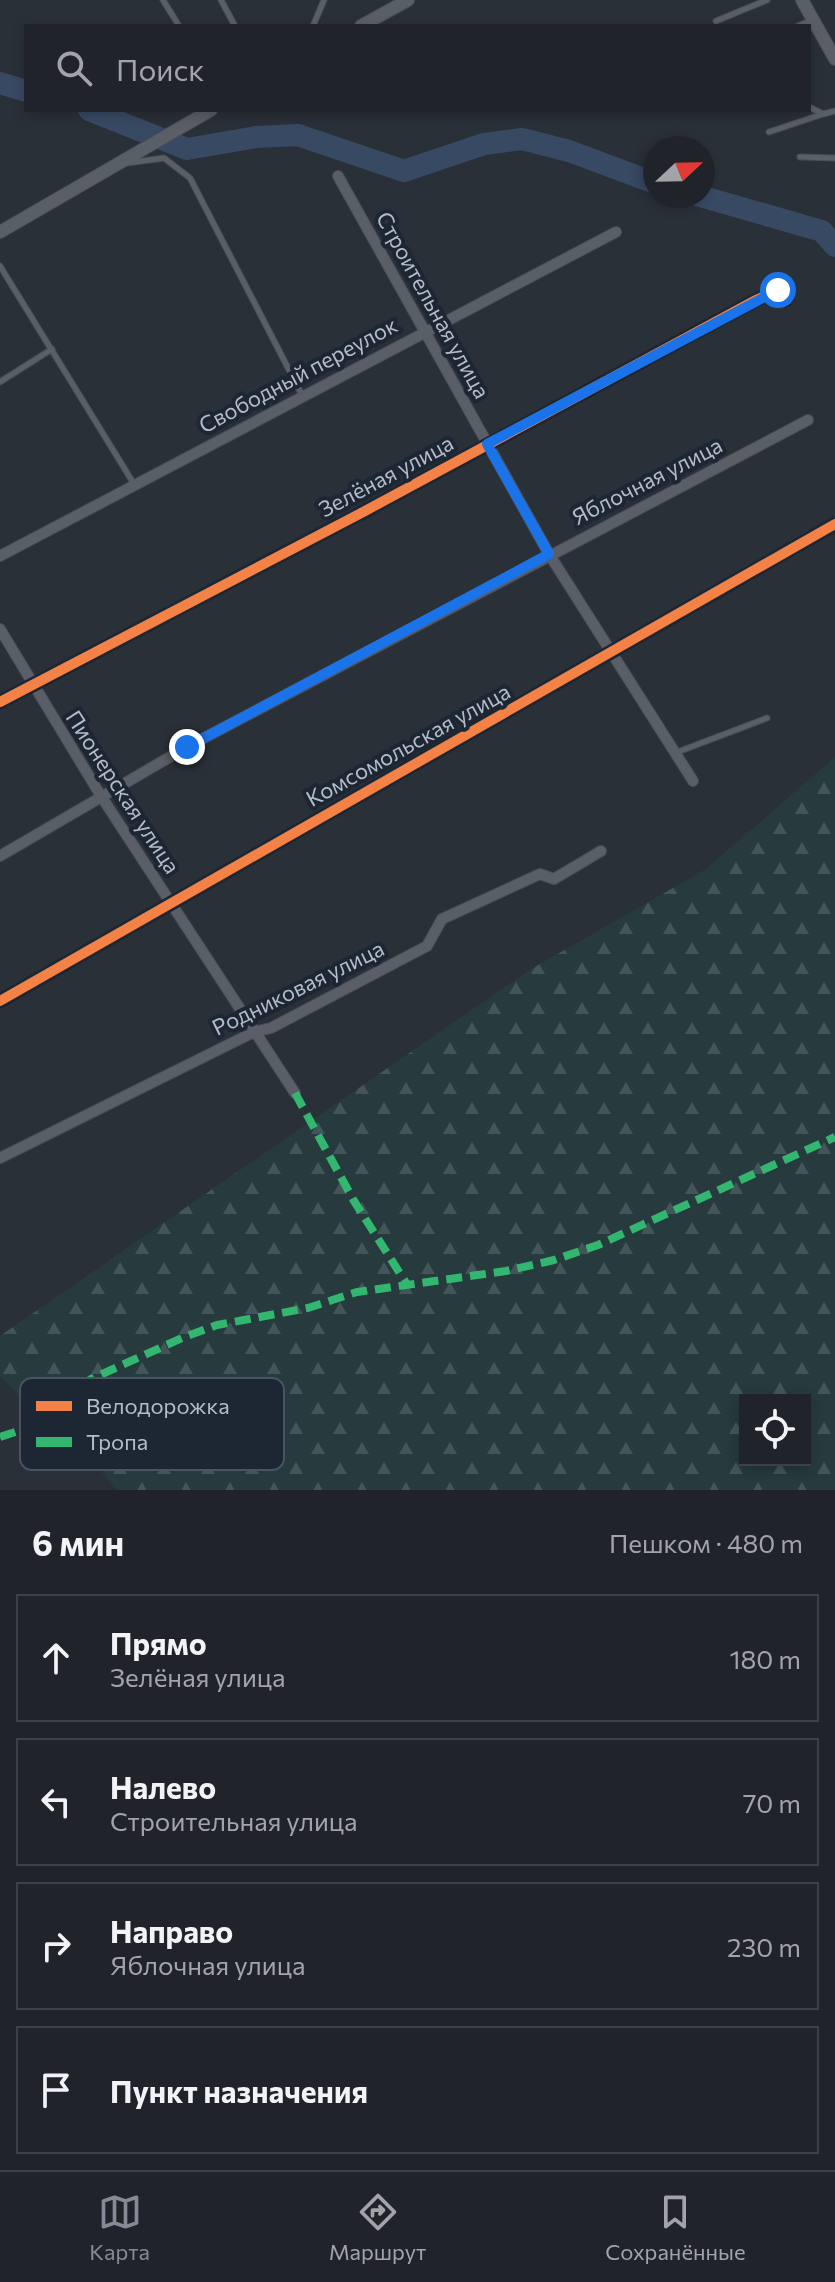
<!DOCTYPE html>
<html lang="ru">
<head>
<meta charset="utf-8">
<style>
	body { margin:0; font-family:Commissioner,sans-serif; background:#282c32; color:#f1f3f6 }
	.controls { position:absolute; right:24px; bottom:24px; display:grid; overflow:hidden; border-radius:0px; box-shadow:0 4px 12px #0003 }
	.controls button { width:72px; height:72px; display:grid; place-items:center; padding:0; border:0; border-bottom:2px solid #3d4147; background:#20242a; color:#f1f3f6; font:40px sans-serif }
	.compass { position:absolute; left:643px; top:136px; width:72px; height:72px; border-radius:50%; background:#20242a; box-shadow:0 4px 12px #0003; rotate:68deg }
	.stop { position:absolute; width:24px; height:24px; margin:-18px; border:6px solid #1a73e8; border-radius:50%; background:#fff }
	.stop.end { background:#1a73e8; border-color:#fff; box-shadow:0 2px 8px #0008 }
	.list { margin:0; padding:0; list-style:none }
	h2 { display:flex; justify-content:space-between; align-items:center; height:104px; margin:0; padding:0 32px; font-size:34px }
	h2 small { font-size:26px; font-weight:400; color:#a2a4a8 }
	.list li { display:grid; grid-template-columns:52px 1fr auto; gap:24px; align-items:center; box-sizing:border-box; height:128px; margin:0 16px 16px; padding:0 16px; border:2px solid #3d4147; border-radius:0px }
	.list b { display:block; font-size:30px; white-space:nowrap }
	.list p { margin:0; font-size:26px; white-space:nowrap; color:#a2a4a8 }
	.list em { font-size:26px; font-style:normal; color:#a2a4a8 }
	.icon { flex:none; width:44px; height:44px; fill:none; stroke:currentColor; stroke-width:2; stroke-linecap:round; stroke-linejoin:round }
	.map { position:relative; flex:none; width:835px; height:1490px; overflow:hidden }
	.search { position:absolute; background:#20242a; box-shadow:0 4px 12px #0003; left:24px; right:24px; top:24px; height:88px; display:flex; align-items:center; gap:20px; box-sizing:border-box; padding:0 28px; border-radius:0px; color:#a2a4a8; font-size:30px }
	.sheet { height:680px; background:#20242a }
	nav { display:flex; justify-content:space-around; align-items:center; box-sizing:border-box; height:112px; border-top:2px solid #3d4147; background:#20242a; font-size:22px; color:#a2a4a8 }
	nav a { display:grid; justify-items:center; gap:4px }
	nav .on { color:#848b96 }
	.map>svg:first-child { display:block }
</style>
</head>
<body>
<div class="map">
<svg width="835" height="1490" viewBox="0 0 835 1490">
	<defs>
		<pattern id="forest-firs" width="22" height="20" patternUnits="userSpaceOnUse" patternTransform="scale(2)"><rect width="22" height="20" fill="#273a3e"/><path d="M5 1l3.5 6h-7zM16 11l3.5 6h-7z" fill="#445559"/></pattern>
	</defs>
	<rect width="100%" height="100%" fill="#2a3038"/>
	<path fill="url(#forest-firs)" fill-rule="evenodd" d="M835,757v733h-717l-64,-70 -28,-18 -26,-26v-40l528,-365 178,-102zM745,1400h60v60h-60z"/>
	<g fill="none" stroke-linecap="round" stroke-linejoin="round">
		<path stroke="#384963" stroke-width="22" d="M0,83l26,8
			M89,110l98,39 69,-12 42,-2 106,36 80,-27 38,-5 47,12 86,32
			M700,196l122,35 13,15"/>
		<defs>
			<path id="service" d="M163,0l16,26
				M221,0l14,26
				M716,21l51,-21
				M313,26l11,-26
				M798,26l14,-6
				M809,107l14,7 12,-3
				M769,132l54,-18
				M800,157l35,1
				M127,163l37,-5 26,20 112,217
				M0,266l134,218
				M0,382l52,-33
				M675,753l92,-35"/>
			<path id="minor" d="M338,176l211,378 144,227
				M0,556l616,-324
				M0,629l101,167 194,297
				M0,702l365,-191 391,-211 22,-10 8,10
				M0,856l187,-109 621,-327
				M0,1001l835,-477
				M0,1158l254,-126 17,-4 156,-82 15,-27 98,-45 14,5 47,-28"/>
			<path id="tertiary" d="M802,0l33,59
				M361,26l47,-26
				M0,232l211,-122"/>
		</defs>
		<use href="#service" stroke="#484c53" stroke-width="7"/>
		<use href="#minor" stroke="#484c53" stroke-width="12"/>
		<use href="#tertiary" stroke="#484c53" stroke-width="14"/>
		<use href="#service" stroke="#5a5e66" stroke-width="5"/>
		<use href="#minor" stroke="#5a5e66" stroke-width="10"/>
		<use href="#tertiary" stroke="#5a5e66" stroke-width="12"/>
		<path stroke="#33b770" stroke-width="8" stroke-dasharray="16 8" stroke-linecap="butt" d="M295,1093l59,108 52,82
			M0,1437l18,-6 73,-52 91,-41 35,-13 91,-17 49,-16 149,-21 48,-11 44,-15 237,-108"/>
		<defs>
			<path id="cycleway" d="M0,702l365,-191 391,-211 22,-10 8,10
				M0,1001l835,-477"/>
		</defs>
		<use href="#cycleway" stroke="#1d2633" stroke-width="15"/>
		<use href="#cycleway" stroke="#f48246" stroke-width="10"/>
	</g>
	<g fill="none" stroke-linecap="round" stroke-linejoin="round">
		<path stroke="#1a73e8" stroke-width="10" d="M187,747l362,-193 -62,-110 291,-154"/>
	</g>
	<g text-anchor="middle" stroke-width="8" stroke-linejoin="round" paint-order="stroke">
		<g font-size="22" fill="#b4bcc9" stroke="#1d2633">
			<text transform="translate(433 305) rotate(61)" y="8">Строительная улица</text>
			<text transform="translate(298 375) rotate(-28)" y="8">Свободный переулок</text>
			<text transform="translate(386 476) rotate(-28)" y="8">Зелёная улица</text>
			<text transform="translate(647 481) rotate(-27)" y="8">Яблочная улица</text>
			<text transform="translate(408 745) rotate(-29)" y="8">Комсомольская улица</text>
			<text transform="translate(123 792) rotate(57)" y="8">Пионерская улица</text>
			<text transform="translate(298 988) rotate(-26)" y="8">Родниковая улица</text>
		</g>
	</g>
	<rect x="20" y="1378" width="264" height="92" rx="12" fill="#1d2633" stroke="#4a5360" stroke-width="2"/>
	<rect x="36" y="1401" width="36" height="10" fill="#f48246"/>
	<rect x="36" y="1437" width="36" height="10" fill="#33b770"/>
	<g font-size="22" fill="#b4bcc9">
		<text x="86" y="1414">Велодорожка</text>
		<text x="86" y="1450">Тропа</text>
	</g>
</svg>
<div class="controls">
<button><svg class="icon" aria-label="locate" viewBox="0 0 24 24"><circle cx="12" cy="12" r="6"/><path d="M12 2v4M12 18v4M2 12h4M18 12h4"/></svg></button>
</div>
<svg class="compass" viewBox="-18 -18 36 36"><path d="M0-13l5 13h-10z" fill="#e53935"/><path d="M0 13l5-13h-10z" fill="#a2a4a8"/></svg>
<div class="stop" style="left:778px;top:290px"></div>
<div class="stop end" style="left:187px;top:747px"></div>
<div class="search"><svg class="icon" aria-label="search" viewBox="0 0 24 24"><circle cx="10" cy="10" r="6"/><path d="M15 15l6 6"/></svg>Поиск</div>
</div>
<section class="sheet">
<h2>6 мин<small>Пешком · 480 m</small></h2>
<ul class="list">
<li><svg class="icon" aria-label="ahead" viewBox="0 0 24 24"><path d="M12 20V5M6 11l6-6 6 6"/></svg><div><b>Прямо</b><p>Зелёная улица</p></div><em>180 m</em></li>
<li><svg class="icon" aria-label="left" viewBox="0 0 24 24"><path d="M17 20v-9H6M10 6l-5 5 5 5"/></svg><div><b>Налево</b><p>Строительная улица</p></div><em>70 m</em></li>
<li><svg class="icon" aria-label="right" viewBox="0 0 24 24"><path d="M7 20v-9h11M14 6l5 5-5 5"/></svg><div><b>Направо</b><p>Яблочная улица</p></div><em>230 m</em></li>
<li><svg class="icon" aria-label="arrive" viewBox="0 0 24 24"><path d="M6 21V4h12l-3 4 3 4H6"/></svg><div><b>Пункт назначения</b></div></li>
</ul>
</section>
<nav>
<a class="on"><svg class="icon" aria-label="map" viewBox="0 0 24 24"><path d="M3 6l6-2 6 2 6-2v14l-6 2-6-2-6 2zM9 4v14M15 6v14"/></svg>Карта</a>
<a><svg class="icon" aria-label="directions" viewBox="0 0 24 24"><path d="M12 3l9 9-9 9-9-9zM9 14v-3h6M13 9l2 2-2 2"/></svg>Маршрут</a>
<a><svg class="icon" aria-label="saved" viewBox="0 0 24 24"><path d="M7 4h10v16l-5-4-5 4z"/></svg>Сохранённые</a>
</nav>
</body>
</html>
